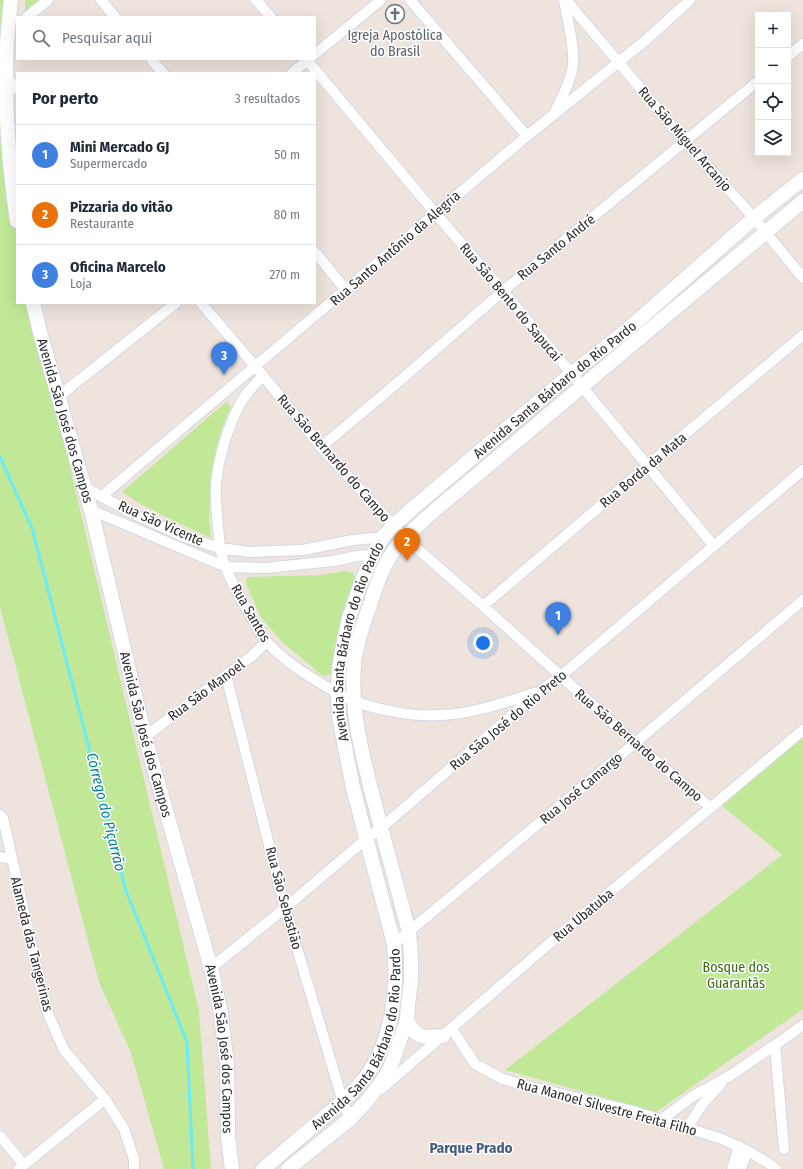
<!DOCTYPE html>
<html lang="pt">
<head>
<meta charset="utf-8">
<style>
	body { margin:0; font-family:"Fira Sans Condensed",sans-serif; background:#f6f6f7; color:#1f2937 }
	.controls { position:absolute; right:12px; top:12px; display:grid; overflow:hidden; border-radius:0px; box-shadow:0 4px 16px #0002 }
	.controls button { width:36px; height:36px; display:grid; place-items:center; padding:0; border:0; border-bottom:1px solid #e0e1e3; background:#fff; color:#1f2937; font:20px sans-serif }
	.you { position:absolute; left:483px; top:643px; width:14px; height:14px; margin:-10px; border:3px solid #fff; border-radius:50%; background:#1a73e8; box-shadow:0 0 0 6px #1a73e833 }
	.badge { display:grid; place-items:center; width:26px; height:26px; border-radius:50%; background:#0f766e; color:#fff; font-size:13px; font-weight:700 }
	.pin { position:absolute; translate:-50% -33px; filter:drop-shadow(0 1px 2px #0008) }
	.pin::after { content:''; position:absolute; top:21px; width:14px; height:12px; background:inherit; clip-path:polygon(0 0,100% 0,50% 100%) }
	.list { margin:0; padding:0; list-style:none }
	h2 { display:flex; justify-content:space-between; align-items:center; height:52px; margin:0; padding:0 16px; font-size:17px }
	h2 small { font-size:13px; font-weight:400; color:#747a83 }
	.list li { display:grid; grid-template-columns:26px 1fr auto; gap:12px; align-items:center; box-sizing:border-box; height:60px; padding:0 16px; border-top:1px solid #e0e1e3 }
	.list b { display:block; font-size:15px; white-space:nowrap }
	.list p { margin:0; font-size:13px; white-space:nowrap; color:#747a83 }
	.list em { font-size:13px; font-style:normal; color:#747a83 }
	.icon { flex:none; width:22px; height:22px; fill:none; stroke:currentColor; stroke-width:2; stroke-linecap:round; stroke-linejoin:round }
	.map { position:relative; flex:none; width:803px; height:1169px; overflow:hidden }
	.search { position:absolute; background:#fff; box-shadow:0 4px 16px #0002; left:16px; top:16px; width:300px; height:44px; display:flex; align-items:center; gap:10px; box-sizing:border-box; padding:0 14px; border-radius:0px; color:#747a83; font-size:15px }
	.panel { position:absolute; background:#fff; box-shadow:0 4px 16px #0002; left:16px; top:72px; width:300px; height:232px; border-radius:0px }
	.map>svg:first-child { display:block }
</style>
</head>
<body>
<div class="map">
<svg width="803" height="1169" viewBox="0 0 803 1169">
	<rect width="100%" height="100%" fill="#eee4dd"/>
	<path fill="#c1e896" d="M0,0h4l-4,44z
		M25,0h14l-14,13z
		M0,87l17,146v70h14l168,708 12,158h-47l-33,-116 -32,-71 -99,-375z
		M227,401l4,7c-18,34 -20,74 -22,112l2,10v8l-37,-17 -32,-16 -20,-13z
		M345,571l8,2 3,6 -15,41 -10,54 -8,2 -42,-35 -21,-25 -14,-33 1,-6 74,-2z
		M803,734v275l-147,103 -151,-42 277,-215 -61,-50z"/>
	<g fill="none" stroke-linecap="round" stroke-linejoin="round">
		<path stroke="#6aebf6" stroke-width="3" d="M0,457l32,71 94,363 61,151 6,127"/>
		<defs>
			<path id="street" d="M101,0l14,17
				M256,0l15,17
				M410,0l117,136
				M566,0l119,141 69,77 49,60
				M27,17l21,-17
				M315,54l66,-54
				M788,56l15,-12
				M151,59l12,14
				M306,59l129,154 68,78 211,255
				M292,73l17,-14
				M6,77l11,12
				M555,112c7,-15 16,-31 18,-47 2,-17 -6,-47 -9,-65
				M315,252l31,38
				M201,303l54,63 66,81 84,91 78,68 152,137 76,65
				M263,376c-6,6 -13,13 -18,20 -15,23 -27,61 -29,88 -1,14 1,29 2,43 1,7 1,14 2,21 4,21 17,45 28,63 6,10 11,23 19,31 17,19 38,32 60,45 9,5 18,10 27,14 23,9 61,16 86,14 32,-1 64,-12 94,-22
				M58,397l118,-94
				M321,447l68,-57 114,-99 255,-210
				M84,487l48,26 52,24 36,11 29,4 54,-2 50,-10 30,-3
				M102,496l425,-360 119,-96 44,-40
				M91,510l135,57 40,1 67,-7 24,-5 16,-1
				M483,606l164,-140 156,-131
				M226,675l59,233 58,194 7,17
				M145,737l81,-62 25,-18 15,-15
				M0,815l3,3 43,191 18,41 41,49 19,30 10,30v10
				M0,857l12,2
				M394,944l241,-201 168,-143
				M211,968l74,-60 81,-69 15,-11 159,-137 21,-15 242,-206
				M452,1029l23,35 28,15 20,6 110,26 89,28 26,12 20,12 8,6
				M775,1045l9,104
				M381,1089l184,-159 238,-200
				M661,1120l32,-24 35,-19 47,-32 28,-20
				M687,1128l15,-23 19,-21
				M0,1136l24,29
				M19,1169l86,-70
				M732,1169l7,-23
				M740,1169l8,-18"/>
			<g id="secondary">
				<path d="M11,0c-3,25 -5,51 -5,77 0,48 4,96 11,144"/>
				<path id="s1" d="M33,303l8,33 50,174 54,227 66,231 9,40 7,56 1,73 4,32"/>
				<path d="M407,1020c8,19 17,18 36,16"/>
				<path id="s2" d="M263,1169c20,-17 40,-34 60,-51 15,-12 30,-25 42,-40 28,-37 33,-89 29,-134l-41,-156 -14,-72 -1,-23 1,-25 4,-22 6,-28 12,-35 12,-28 10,-18 10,-11 20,-18 158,-134 56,-44 127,-112 49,-39"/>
				<path d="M288,1169l62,-50 16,-17 13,-17 9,-13 5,-12 14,-40 1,-15 3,-25v-23l-2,-25c-11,-41 -22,-82 -33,-123 -12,-48 -26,-95 -22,-145 2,-20 10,-43 17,-62 5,-16 10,-32 20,-47 11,-17 29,-31 44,-45l368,-309"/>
			</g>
		</defs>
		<use href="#street" stroke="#d2d9e5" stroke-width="12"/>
		<use href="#secondary" stroke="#d2d9e5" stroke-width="16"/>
		<use href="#street" stroke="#fff" stroke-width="10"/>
		<use href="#secondary" stroke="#fff" stroke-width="14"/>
	</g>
	<defs>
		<symbol id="church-ring" viewBox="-11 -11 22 22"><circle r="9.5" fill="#fff" stroke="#6b7280" stroke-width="1.5"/><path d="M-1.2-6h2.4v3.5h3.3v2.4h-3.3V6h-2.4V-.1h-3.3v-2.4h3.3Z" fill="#6b7280"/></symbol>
	</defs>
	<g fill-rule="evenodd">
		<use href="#church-ring" x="384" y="3" width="22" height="22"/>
	</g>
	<g text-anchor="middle" stroke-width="3" stroke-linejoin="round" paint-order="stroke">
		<g font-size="14" fill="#5b616d" stroke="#fff">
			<text x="395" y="40">Igreja Apostólica<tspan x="395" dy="16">do Brasil</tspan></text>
		</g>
		<g font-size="14" fill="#2c2c2c" stroke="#fff">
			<text transform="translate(685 139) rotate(49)" y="5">Rua São Miguel Arcanjo</text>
			<text transform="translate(556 247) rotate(-39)" y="5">Rua Santo André</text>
			<text transform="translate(395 248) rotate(-41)" y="5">Rua Santo Antônio da Alegria</text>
			<text transform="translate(511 302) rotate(50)" y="5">Rua São Bento do Sapucaí</text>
			<text dy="5" stroke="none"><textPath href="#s2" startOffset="925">Avenida Santa Bárbaro do Rio Pardo</textPath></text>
			<text dy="5" stroke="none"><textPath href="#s1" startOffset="122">Avenida São José dos Campos</textPath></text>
			<text transform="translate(334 458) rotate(49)" y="5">Rua São Bernardo do Campo</text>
			<text transform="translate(643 470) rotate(-40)" y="5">Rua Borda da Mata</text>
			<text transform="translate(161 523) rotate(24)" y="5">Rua São Vicente</text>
			<text transform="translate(251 613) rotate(60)" y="5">Rua Santos</text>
			<text dy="5" stroke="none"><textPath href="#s2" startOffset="589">Avenida Santa Bárbaro do Rio Pardo</textPath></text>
			<text transform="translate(206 690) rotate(-37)" y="5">Rua São Manoel</text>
			<text transform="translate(508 720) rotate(-40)" y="5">Rua São José do Rio Preto</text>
			<text dy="5" stroke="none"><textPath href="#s1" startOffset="446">Avenida São José dos Campos</textPath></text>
			<text transform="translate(639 745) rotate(41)" y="5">Rua São Bernardo do Campo</text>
			<text transform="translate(581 788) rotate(-40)" y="5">Rua José Camargo</text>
			<text transform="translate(284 898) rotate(75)" y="5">Rua São Sebastião</text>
			<text transform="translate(583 915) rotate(-40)" y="5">Rua Ubatuba</text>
			<text transform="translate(32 944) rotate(76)" y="5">Alameda das Tangerinas</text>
			<text dy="5" stroke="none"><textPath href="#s2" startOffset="169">Avenida Santa Bárbaro do Rio Pardo</textPath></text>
			<text dy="5" stroke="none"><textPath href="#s1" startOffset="770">Avenida São José dos Campos</textPath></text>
			<text transform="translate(607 1107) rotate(15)" y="5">Rua Manoel Silvestre Freita Filho</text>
		</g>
		<g font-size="14" fill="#396f16" stroke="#fff">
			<text x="736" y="972">Bosque dos<tspan x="736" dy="16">Guarantãs</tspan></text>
		</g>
		<g font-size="15" font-style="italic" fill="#068198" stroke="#fff">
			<text transform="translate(106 812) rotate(76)" y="5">Córrego do Piçarrão</text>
		</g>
		<g font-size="15" font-weight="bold" fill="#495d80" stroke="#fff">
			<text x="471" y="1153">Parque Prado</text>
		</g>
	</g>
</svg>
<div class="controls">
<button>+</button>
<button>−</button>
<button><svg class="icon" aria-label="locate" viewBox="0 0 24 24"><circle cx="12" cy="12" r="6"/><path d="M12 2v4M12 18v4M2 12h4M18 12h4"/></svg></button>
<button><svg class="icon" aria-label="layers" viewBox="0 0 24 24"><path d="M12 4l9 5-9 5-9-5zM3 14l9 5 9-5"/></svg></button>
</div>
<div class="you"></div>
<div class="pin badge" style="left:558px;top:635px;background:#3f7fe0">1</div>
<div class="pin badge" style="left:407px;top:561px;background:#e8710a">2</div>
<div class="pin badge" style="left:224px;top:375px;background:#3f7fe0">3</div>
<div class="search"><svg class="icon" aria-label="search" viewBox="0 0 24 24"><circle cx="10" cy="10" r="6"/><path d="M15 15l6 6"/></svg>Pesquisar aqui</div>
<section class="panel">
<h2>Por perto<small>3 resultados</small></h2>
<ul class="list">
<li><span class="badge" style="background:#3f7fe0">1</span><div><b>Mini Mercado GJ</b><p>Supermercado</p></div><em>50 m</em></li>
<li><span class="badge" style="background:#e8710a">2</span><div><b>Pizzaria do vitão</b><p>Restaurante</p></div><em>80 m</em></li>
<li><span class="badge" style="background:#3f7fe0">3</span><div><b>Oficina Marcelo</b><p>Loja</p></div><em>270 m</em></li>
</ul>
</section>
</div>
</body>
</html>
